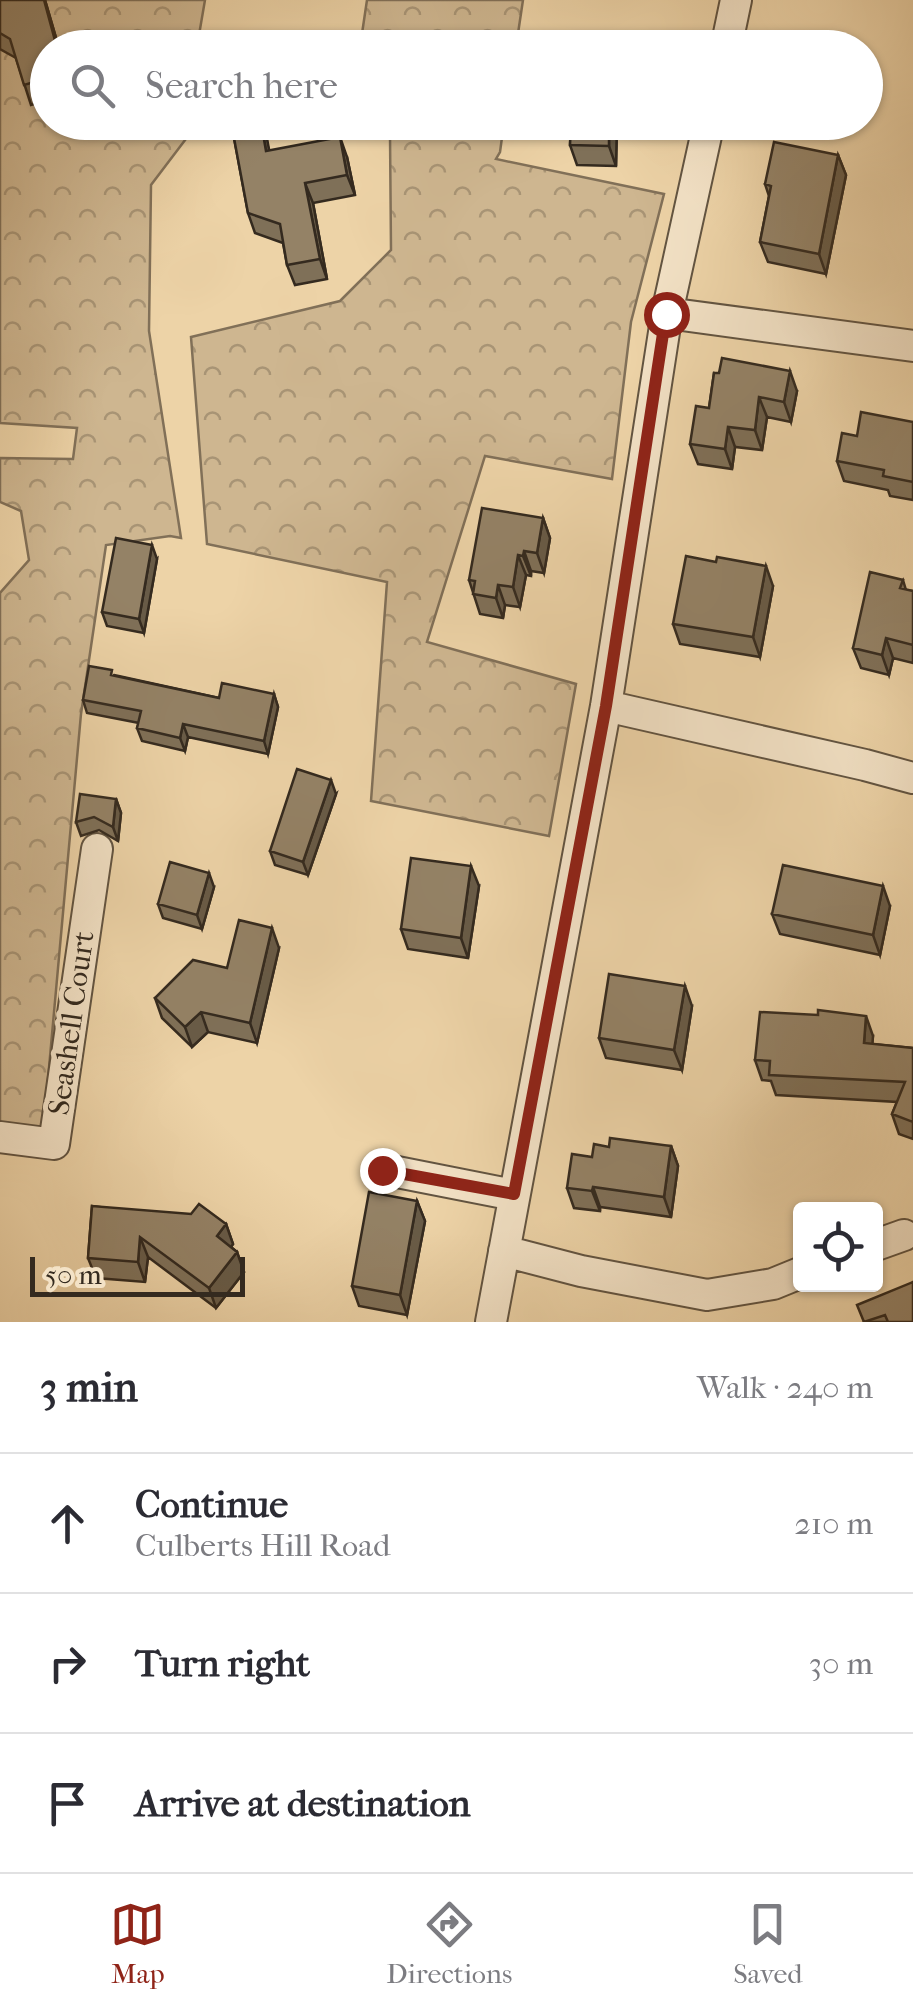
<!DOCTYPE html>
<html lang="en">
<head>
<meta charset="utf-8">
<style>
	body { margin:0; font-family:"IM FELL French Canon",serif; background:#f2f2f3; color:#2b2b33 }
	.controls { position:absolute; right:30px; bottom:30px; display:grid; overflow:hidden; border-radius:10px; box-shadow:0 2px 8px #0004 }
	.controls button { width:90px; height:90px; display:grid; place-items:center; padding:0; border:0; border-bottom:2px solid #e1e1e2; background:#fff; color:#2b2b33; font:50px sans-serif }
	.scale { position:absolute; left:30px; bottom:25px; width:215px; box-sizing:border-box; padding-left:10px; border:5px solid #342a1f; border-top:0; font-size:28px; line-height:35px; white-space:nowrap; color:#342a1f; -webkit-text-stroke:8px #f3e2c6; paint-order:stroke }
	.stop { position:absolute; width:30px; height:30px; margin:-22px; border:8px solid #8f2418; border-radius:50%; background:#fff }
	.stop.end { background:#8f2418; border-color:#fff; box-shadow:0 2px 10px #0008 }
	.list { margin:0; padding:0; list-style:none }
	h2 { display:flex; justify-content:space-between; align-items:center; height:130px; margin:0; padding:0 40px; font-size:42px }
	h2 small { font-size:32px; font-weight:400; color:#7c7c81 }
	.list li { display:grid; grid-template-columns:65px 1fr auto; gap:30px; align-items:center; box-sizing:border-box; height:140px; padding:0 40px; border-top:2px solid #e1e1e2 }
	.list b { display:block; font-size:38px; white-space:nowrap }
	.list p { margin:0; font-size:32px; white-space:nowrap; color:#7c7c81 }
	.list em { font-size:32px; font-style:normal; color:#7c7c81 }
	.icon { flex:none; width:55px; height:55px; fill:none; stroke:currentColor; stroke-width:2; stroke-linecap:round; stroke-linejoin:round }
	.map { position:relative; flex:none; width:913px; height:1322px; overflow:hidden }
	.search { position:absolute; background:#fff; box-shadow:0 2px 8px #0004; left:30px; right:30px; top:30px; height:110px; display:flex; align-items:center; gap:25px; box-sizing:border-box; padding:0 35px; border-radius:55px; color:#7c7c81; font-size:38px }
	.sheet { height:550px; background:#fff }
	nav { display:flex; justify-content:space-around; align-items:center; box-sizing:border-box; height:140px; border-top:2px solid #e1e1e2; background:#fff; font-size:28px; color:#7c7c81 }
	nav a { display:grid; justify-items:center; gap:5px }
	nav .on { color:#8f2418 }
	.map>svg:first-child { display:block }
</style>
</head>
<body>
<div class="map">
<svg width="913" height="1322" viewBox="0 0 913 1322">
	<defs>
		<pattern id="forest-crowns" width="20" height="18" patternUnits="userSpaceOnUse" patternTransform="scale(2.5)"><rect width="20" height="18" fill="#ceb690"/><path d="M2 6a3 3 0 1 1 6 0M12 15a3 3 0 1 1 6 0" fill="none" stroke="#a89475"/></pattern>
	</defs>
	<rect width="100%" height="100%" fill="#edd3a7"/>
	<filter id="stains"><feTurbulence type="fractalNoise" baseFrequency=".002" numOctaves="4"/><feColorMatrix values="0 0 0 0 .2 0 0 0 0 .09 0 0 0 0 .02 0 0 0 .5 -.17"/></filter>
	<radialGradient id="worn" r=".72"><stop offset=".6" stop-color="#630" stop-opacity="0"/><stop offset="1" stop-color="#630" stop-opacity=".3"/></radialGradient>
	<path fill="url(#forest-crowns)" stroke="#817058" stroke-width="2.5" d="M0,0h205l-6,35 6,12 -157,1v74l150,1 -47,62 -2,146 32,207 -11,-2 -64,9 -25,169 -38,420 -43,-8v-533l29,-33 -8,-49 -21,-9v-44l73,1 4,-31 -77,-5z
		M367,0h156l-7,47h-156z
		M416,122l88,1 -4,29 -4,7 168,35 -33,128 -19,157 -127,-23 -58,186 149,42 -27,152 -178,-35 16,-219 -180,-38 -16,-207 149,-36 51,-51 -1,-116z"/>
	<g fill="none" stroke-linecap="round" stroke-linejoin="round">
		<defs>
			<path id="minor" d="M726,48l10,-48
				M667,313l246,33
				M606,706l259,59 48,13
				M0,1137l54,7 43,-295
				M382,1169l132,26
				M876,1245l28,-10
				M504,1251l77,20 126,24 66,-11 27,-11
				M491,1322l115,-616 61,-393 42,-191"/>
		</defs>
		<use href="#minor" stroke="#625441" stroke-width="34"/>
		<use href="#minor" stroke="#f3e2c6" stroke-width="30"/>
	</g>
	<path fill="#7f7058" stroke="#342a1f" stroke-width="2.5" d="M0,0h45l14,48h-11v52l-17,5 -15,-47 -16,-9z
		M231,122h31l7,29 78,6 8,38 -42,8 14,76 -32,6 -8,-20 -4,-22 -28,-10 -7,-20z
		M571,122h46l-1,44 -39,-1 -7,-20z
		M838,155l8,20 -20,99 -58,-12 -8,-20 9,-46 -4,-12z
		M714,373l83,18 -6,31 -24,-5 -5,33 -27,-3 -3,22 -34,-5 -8,-20 19,-36z
		M913,422v78l-23,-4 -2,-6 -44,-9 -7,-20 20,-25z
		M543,518l7,20 -6,35 -13,-2v5l-5,-1 -6,32 -15,-2 -2,13 -23,-4 -11,-34z
		M157,559l-13,74 -37,-7 -5,-14z
		M716,562l57,24 -13,71 -80,-13 -7,-20z
		M903,580l3,10 7,1v72l-20,-5 -4,17 -28,-7 -8,-20z
		M114,675l105,23 55,-4 4,13 -10,47 -80,-17 -3,14 -43,-10 -5,-13 2,-5 -52,-10 -4,-13z
		M336,794l-28,81 -33,-10 -5,-14z
		M116,799l5,14 -3,28 -19,-11 -18,6 -5,-14z
		M479,886l-11,72 -60,-9 -7,-20z
		M214,887l-12,42 -39,-11 -5,-14z
		M890,906l-10,49 -100,-21 -8,-20z
		M279,948l-22,95 -49,-11 -16,15 -30,-29 -7,-20z
		M692,1006l-10,64 -76,-12 -7,-20z
		M873,1036l-1,8 41,4v91l-14,-5 -7,-20 5,-12 -121,-7 -5,-14 -9,-1 -7,-20z
		M671,1146l7,20 -7,51 -71,-10v4l-26,-3 -7,-20 25,-31 17,-10z
		M417,1201l8,20 -18,94 -48,-9 -7,-20z
		M92,1206l134,18 7,20 -2,3 6,5 7,20 -28,36 -68,-51 -3,25 -49,-4 -8,-20z
		M913,1282v40h-49z"/>
	<path fill="#685b47" stroke="#342a1f" stroke-width="2.5" d="M44,0h1l14,48h-2z
		M261,122h1l4,11 7,38 -7,-20z
		M609,122h8l-1,44 -7,-20z
		M340,137l7,20 8,38 -8,-20z
		M838,155l8,20 -20,99 -7,-20z
		M305,183l8,20 14,76 -7,-20z
		M790,371l7,20 -6,31 -7,-20z
		M759,397l8,20 -5,33 -7,-20z
		M728,427l7,20 -3,22 -7,-20z
		M543,518l7,20 -6,35 -7,-20z
		M152,545l5,14 -13,74 -5,-14z
		M524,551l7,20v5l-8,-20z
		M518,555l8,20 -6,32 -7,-20z
		M766,566l7,20 -13,71 -7,-20z
		M498,585l7,20 -2,13 -7,-20z
		M886,638l7,20 -4,17 -7,-20z
		M274,694l4,13 -10,47 -4,-13z
		M183,724l5,13 -3,14 -5,-13z
		M331,780l5,14 -28,81 -5,-13z
		M116,799l5,14 -3,28 -5,-14z
		M471,866l8,20 -11,72 -7,-20z
		M209,873l5,14 -12,42 -5,-14z
		M883,886l7,20 -10,49 -7,-20z
		M272,928l7,20 -22,95 -7,-20z
		M685,986l7,20 -10,64 -8,-20z
		M201,1012l7,20 -16,15 -7,-20z
		M866,1016l7,20 -2,27 -7,-20z
		M671,1146l7,20 -7,51 -7,-20z
		M593,1187l7,20v4l-8,-20z
		M417,1201l8,20 -18,94 -7,-20z
		M226,1224l7,20 -9,12 -7,-20z
		M140,1237l8,20 -3,25 -7,-20z
		M237,1252l7,20 -28,36 -7,-20z"/>
	<path fill="#948266" stroke="#342a1f" stroke-width="2.5" d="M0,0h44l13,48h-9v30l-24,7 -14,-46 -10,-6z
		M557,46l54,1 -54,1z
		M231,122h30l5,29 74,-14 7,38 -42,8 15,76 -33,6 -7,-41 -32,-11z
		M571,122h38v24l-39,-1z
		M774,142l64,13 -19,99 -59,-12 11,-56 -6,-2z
		M722,358l68,13 -6,31 -25,-5 -4,33 -27,-3 -3,22 -35,-5 6,-38 13,2 5,-35h5z
		M861,412l52,10v60l-30,-6 1,-6 -47,-9 5,-28 15,3z
		M482,508l61,10 -6,35 -13,-2 -1,5 -5,-1 -5,32 -15,-2 -2,13 -23,-4 2,-13 -6,-1z
		M116,538l36,7 -13,74 -37,-7z
		M686,556l30,6 1,-5 49,9 -13,71 -80,-13z
		M870,572l33,8 -3,8 13,3v54l-27,-7 -4,17 -29,-7z
		M89,666l23,4 -1,5 108,23 3,-15 52,11 -10,47 -81,-17 -3,14 -43,-10 4,-17 -58,-11z
		M297,769l34,11 -28,82 -33,-11z
		M80,794l36,5 -3,28 -19,-10 -18,5z
		M411,858l60,8 -10,72 -60,-9z
		M170,862l39,11 -12,42 -39,-11z
		M783,865l100,21 -10,49 -101,-21z
		M239,920l33,8 -22,95 -49,-11 -16,15 -30,-29 38,-38 34,8z
		M609,974l76,12 -11,64 -75,-12z
		M818,1010l48,6 -2,27 49,5v74l-21,-8 13,-32 -136,-7 1,-14 -15,-1 5,-48 58,3z
		M610,1138l61,8 -7,51 -71,-10 -1,4 -25,-3 5,-34 20,3 2,-13 15,3z
		M369,1192l48,9 -17,94 -48,-9z
		M199,1204l27,20 -9,12 20,16 -28,36 -69,-51 -2,25 -50,-4 4,-52 99,8z
		M913,1282v40h-25l-3,-7 -21,7 -7,-17z"/>
	<g fill="none" stroke-linecap="round" stroke-linejoin="round">
		<path stroke="#8f2418" stroke-width="12" d="M382,1170l132,24 92,-488 60,-392"/>
	</g>
	<g text-anchor="middle" stroke-width="10" stroke-linejoin="round" paint-order="stroke">
		<g font-size="30" fill="#342a1f" stroke="#f3e2c6">
			<text transform="translate(71 1023) rotate(-82)" y="10">Seashell Court</text>
		</g>
	</g>
	<rect width="100%" height="100%" filter="url(#stains)"/>
	<rect width="100%" height="100%" fill="url(#worn)"/>
</svg>
<div class="controls">
<button><svg class="icon" aria-label="locate" viewBox="0 0 24 24"><circle cx="12" cy="12" r="6"/><path d="M12 2v4M12 18v4M2 12h4M18 12h4"/></svg></button>
</div>
<div class="scale">50 m</div>
<div class="stop" style="left:666px;top:314px"></div>
<div class="stop end" style="left:382px;top:1170px"></div>
<div class="search"><svg class="icon" aria-label="search" viewBox="0 0 24 24"><circle cx="10" cy="10" r="6"/><path d="M15 15l6 6"/></svg>Search here</div>
</div>
<section class="sheet">
<h2>3 min<small>Walk · 240 m</small></h2>
<ul class="list">
<li><svg class="icon" aria-label="ahead" viewBox="0 0 24 24"><path d="M12 20V5M6 11l6-6 6 6"/></svg><div><b>Continue</b><p>Culberts Hill Road</p></div><em>210 m</em></li>
<li><svg class="icon" aria-label="right" viewBox="0 0 24 24"><path d="M7 20v-9h11M14 6l5 5-5 5"/></svg><div><b>Turn right</b></div><em>30 m</em></li>
<li><svg class="icon" aria-label="arrive" viewBox="0 0 24 24"><path d="M6 21V4h12l-3 4 3 4H6"/></svg><div><b>Arrive at destination</b></div></li>
</ul>
</section>
<nav>
<a class="on"><svg class="icon" aria-label="map" viewBox="0 0 24 24"><path d="M3 6l6-2 6 2 6-2v14l-6 2-6-2-6 2zM9 4v14M15 6v14"/></svg>Map</a>
<a><svg class="icon" aria-label="directions" viewBox="0 0 24 24"><path d="M12 3l9 9-9 9-9-9zM9 14v-3h6M13 9l2 2-2 2"/></svg>Directions</a>
<a><svg class="icon" aria-label="saved" viewBox="0 0 24 24"><path d="M7 4h10v16l-5-4-5 4z"/></svg>Saved</a>
</nav>
</body>
</html>
